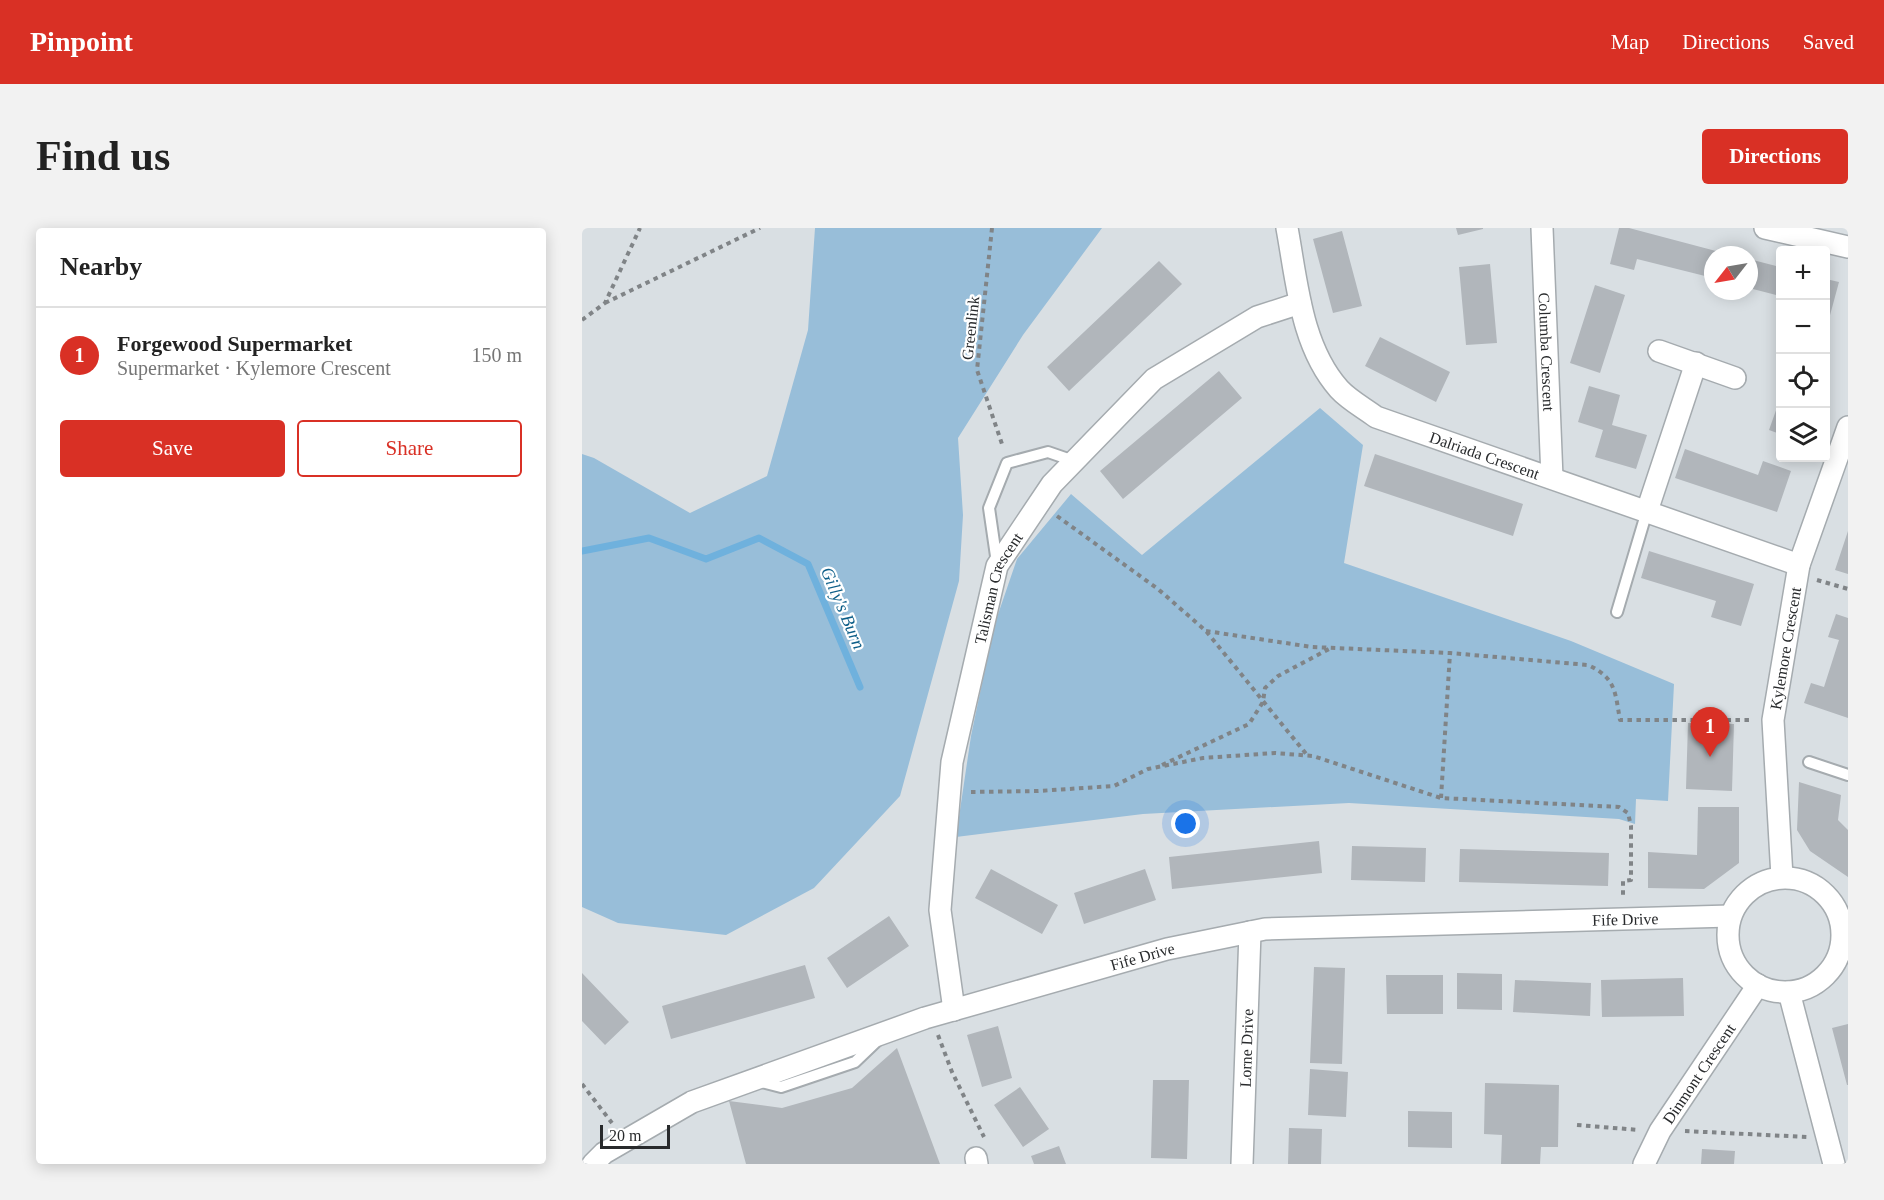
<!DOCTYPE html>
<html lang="en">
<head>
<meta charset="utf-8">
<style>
	body { margin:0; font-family:Georgia,serif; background:#f2f2f2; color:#222 }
	.controls { position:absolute; right:18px; top:18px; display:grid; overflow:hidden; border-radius:6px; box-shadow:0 3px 15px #0003 }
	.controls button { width:54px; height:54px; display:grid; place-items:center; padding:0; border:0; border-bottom:2px solid #e0e0e0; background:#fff; color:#222; font:30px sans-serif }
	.compass { position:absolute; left:1122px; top:18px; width:54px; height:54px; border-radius:50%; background:#fff; box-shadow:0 3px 15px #0003; rotate:239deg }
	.scale { position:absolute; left:18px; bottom:15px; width:70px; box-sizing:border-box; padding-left:6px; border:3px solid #282a2c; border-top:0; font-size:16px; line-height:21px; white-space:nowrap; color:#282a2c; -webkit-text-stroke:4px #fff; paint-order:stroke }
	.you { position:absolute; left:604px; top:596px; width:21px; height:21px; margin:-15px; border:4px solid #fff; border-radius:50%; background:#1a73e8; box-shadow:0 0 0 9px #1a73e833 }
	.badge { display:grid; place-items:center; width:39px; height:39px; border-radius:50%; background:#d93025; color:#fff; font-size:20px; font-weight:700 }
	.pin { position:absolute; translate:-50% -50px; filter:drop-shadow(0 2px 3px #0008) }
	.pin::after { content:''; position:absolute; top:32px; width:21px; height:18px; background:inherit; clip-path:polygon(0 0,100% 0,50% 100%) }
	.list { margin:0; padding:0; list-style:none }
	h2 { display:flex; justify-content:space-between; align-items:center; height:78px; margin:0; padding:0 24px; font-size:26px }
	h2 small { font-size:20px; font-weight:400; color:#767676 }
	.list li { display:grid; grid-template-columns:39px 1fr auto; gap:18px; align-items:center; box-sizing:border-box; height:96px; padding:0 24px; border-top:2px solid #e0e0e0 }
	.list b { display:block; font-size:22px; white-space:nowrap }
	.list p { margin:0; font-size:20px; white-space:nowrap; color:#767676 }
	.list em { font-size:20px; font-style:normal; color:#767676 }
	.actions { display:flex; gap:12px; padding:18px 24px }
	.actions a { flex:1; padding:14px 0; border:2px solid #d93025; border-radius:6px; text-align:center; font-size:21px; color:#d93025 }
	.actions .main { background:#d93025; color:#fff }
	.icon { flex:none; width:33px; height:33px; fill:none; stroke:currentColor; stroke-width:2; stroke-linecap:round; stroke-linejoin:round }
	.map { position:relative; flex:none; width:1266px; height:936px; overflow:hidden; border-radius:6px }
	header { display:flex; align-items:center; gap:36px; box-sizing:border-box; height:84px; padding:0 30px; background:#d93025; color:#fff }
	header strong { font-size:28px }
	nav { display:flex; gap:33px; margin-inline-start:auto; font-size:21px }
	.intro { display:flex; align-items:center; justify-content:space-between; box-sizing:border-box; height:144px; padding:0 36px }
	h1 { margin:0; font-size:42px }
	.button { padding:15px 27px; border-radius:6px; background:#d93025; color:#fff; font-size:21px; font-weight:700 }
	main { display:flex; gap:36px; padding:0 36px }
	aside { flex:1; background:#fff; border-radius:6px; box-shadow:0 3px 15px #0003 }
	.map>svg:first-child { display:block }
</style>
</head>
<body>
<header>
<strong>Pinpoint</strong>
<nav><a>Map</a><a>Directions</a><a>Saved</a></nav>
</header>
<div class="intro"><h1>Find us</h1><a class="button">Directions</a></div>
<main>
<aside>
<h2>Nearby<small></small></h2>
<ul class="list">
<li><span class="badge">1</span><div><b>Forgewood Supermarket</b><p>Supermarket · Kylemore Crescent</p></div><em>150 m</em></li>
</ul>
<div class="actions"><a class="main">Save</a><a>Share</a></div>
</aside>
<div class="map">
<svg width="1266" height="936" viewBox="0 0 1266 936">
	<rect width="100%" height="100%" fill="#d9dfe3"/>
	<path fill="#98bed9" d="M233,0h287l-79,107 -65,103 5,77 -4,66 -59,215 -86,92 -88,47 -108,-12 -36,-16v-453l12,4 96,55 77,-37 41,-146z
		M738,180l43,37 -19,118 227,78 103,43 -6,117 -32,-2 -1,25 -16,-5 -270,-16 -206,11 -187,23 15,-101 23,-110 23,-67 54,-65 71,61z"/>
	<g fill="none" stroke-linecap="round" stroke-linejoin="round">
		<path stroke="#6fb1dd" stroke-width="7" d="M0,323l67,-13 57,21 53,-21 49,26 52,123"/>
	</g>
	<path fill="#b1b6bb" d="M874,0h27v1l-25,6z
		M1037,0h10l102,27h-18v23l-76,-19 -3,11 -24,-6z
		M760,3l20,75 -29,7 -20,-74z
		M1167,31l31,8v29l-31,-8z
		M577,33l23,23 -113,107 -22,-24z
		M908,36l7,79 -31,2 -7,-78z
		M1244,51l13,3 -13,48z
		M1013,57l30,10 -25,78 -30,-10z
		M798,109l70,35 -14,30 -71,-36z
		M637,143l23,27 -119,101 -23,-28z
		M1007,158l31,9 -8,30 35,10 -11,34 -41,-12 8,-27 -25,-8z
		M1198,171v35l-11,-4z
		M1103,221l73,26 5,-14 28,10 -14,41 -102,-34z
		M793,226l148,50 -10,32 -149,-50z
		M1266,303v43l-13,-4z
		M1067,323l105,33 -13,42 -30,-9 5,-16 -75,-23z
		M1254,386l12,4v100l-44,-15 7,-20 13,4 15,-47 -11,-3z
		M1106,495l46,1 -2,67 -46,-2z
		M1217,554l42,13 -3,25 10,10v47l-38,-26 -13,-21z
		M1116,579h41v56l-35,26 -56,-1v-36l49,3z
		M737,613l3,32 -150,16 -3,-32z
		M770,618l74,2 -1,34 -74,-2z
		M878,621l149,4 -1,33 -149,-4z
		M409,641l67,36 -16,29 -67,-36z
		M563,641l11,31 -72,24 -10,-31z
		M307,688l20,30 -62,42 -20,-30z
		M223,737l10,33 -144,41 -9,-33z
		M732,739l31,1 -3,96 -32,-1z
		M0,745l47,49 -24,23 -23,-24z
		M875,745l45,1v36l-45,-1z
		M804,747h57v39h-56z
		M1101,750l1,38 -82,1 -1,-37z
		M933,752l76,3 -1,33 -77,-4z
		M1266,796v61h-1l-15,-57z
		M416,798l14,52 -30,9 -15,-52z
		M315,820l43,116h-194l-17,-63 53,7 70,-20z
		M728,841l38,3 -2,45 -38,-2z
		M571,852h36l-2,79 -36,-1z
		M903,855l74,2 -1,62h-17l-1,17h-39l1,-29 -18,-1z
		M438,859l29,42 -26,18 -29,-42z
		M826,883l44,1v36l-44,-1z
		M707,900l33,1 -1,35h-33z
		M477,918l7,18h-32l-3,-8z
		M1120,921l33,2 -1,13h-33z"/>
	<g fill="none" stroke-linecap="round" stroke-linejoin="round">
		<defs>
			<path id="service" d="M415,335l-8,-55 18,-45 41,-11 26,9
				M1035,384l30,-101
				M1227,534l39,13
				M176,853l23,6 74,-25 23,-22"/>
			<g id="minor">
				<path id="s1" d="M705,0c10,54 14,118 52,161 10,11 25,19 37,28l423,148"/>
				<path id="s2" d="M960,0l10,250"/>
				<path d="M1183,0l83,19"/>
				<path d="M1077,123l76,27"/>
				<path d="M1065,283l49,-148"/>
				<path id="s3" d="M1200,649l-9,-157 26,-155 49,-138"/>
				<circle cx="1203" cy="707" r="57"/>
				<path d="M1207,764l45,172"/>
				<path id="s4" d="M372,782l-14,-100 12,-148 45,-196 55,-82 102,-105 103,-62 43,-14"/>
				<path d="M394,930l1,6"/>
				<path id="s5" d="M11,936l11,-11 88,-51 233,-84 242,-69 98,-20 465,-13"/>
				<path id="s6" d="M660,936l8,-232"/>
				<path id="s7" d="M1062,936l16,-33 98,-146"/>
			</g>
		</defs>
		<use href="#service" stroke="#a5abaf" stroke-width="14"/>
		<use href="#minor" stroke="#a5abaf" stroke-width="24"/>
		<path stroke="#808487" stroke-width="4" stroke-dasharray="4.5 4.5" stroke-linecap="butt" d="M410,0l-15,142 26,77
			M23,75l155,-75
			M0,92l23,-17 35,-75
			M475,288l101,73 48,42 101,124
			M1235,352l31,9
			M624,403l106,16 138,6 138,12c28,13 27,27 32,55h131
			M580,537l87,-41 14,-22 2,-14 13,-12 51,-27
			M389,564l67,-1 76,-5 34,-17 55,-11 72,-5 38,3 128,42 178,9 9,6 3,13v54l-8,1v17
			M859,570l9,-145
			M356,807l14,37 32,65
			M0,856l30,39
			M995,897l62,5
			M1103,903l122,6"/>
		<use href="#service" stroke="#fff" stroke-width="10"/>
		<use href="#minor" stroke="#fff" stroke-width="21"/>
	</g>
	<g text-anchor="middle" stroke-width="4.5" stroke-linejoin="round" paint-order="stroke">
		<g font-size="16" fill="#282a2c" stroke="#fff">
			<text transform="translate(388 100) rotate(-84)" y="6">Greenlink</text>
			<text dy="6" stroke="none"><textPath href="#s2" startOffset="124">Columba Crescent</textPath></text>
			<text dy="6" stroke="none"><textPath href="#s1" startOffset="333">Dalriada Crescent</textPath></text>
			<text dy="6" stroke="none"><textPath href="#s4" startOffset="430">Talisman Crescent</textPath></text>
			<text dy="6" stroke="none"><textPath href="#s3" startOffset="230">Kylemore Crescent</textPath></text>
			<text dy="6" stroke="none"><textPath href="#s5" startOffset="1077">Fife Drive</textPath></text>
			<text dy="6" stroke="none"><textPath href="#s5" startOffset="591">Fife Drive</textPath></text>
			<text dy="6" stroke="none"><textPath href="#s6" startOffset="116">Lorne Drive</textPath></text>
			<text dy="6" stroke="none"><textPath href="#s7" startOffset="106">Dinmont Crescent</textPath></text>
		</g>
		<g font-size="18" font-style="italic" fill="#0d5e88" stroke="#fff">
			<text transform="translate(261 380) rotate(67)" y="6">Gilly's Burn</text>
		</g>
	</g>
</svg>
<div class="controls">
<button>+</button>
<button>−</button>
<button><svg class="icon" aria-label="locate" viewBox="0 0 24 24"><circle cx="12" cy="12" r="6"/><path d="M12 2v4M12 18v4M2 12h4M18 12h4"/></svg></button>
<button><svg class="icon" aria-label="layers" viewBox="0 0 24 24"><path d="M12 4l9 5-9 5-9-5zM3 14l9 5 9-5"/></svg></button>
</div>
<svg class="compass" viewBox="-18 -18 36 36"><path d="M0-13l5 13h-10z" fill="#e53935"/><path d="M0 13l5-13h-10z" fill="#767676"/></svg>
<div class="scale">20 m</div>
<div class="you"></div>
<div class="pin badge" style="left:1128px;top:529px">1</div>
</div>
</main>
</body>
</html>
